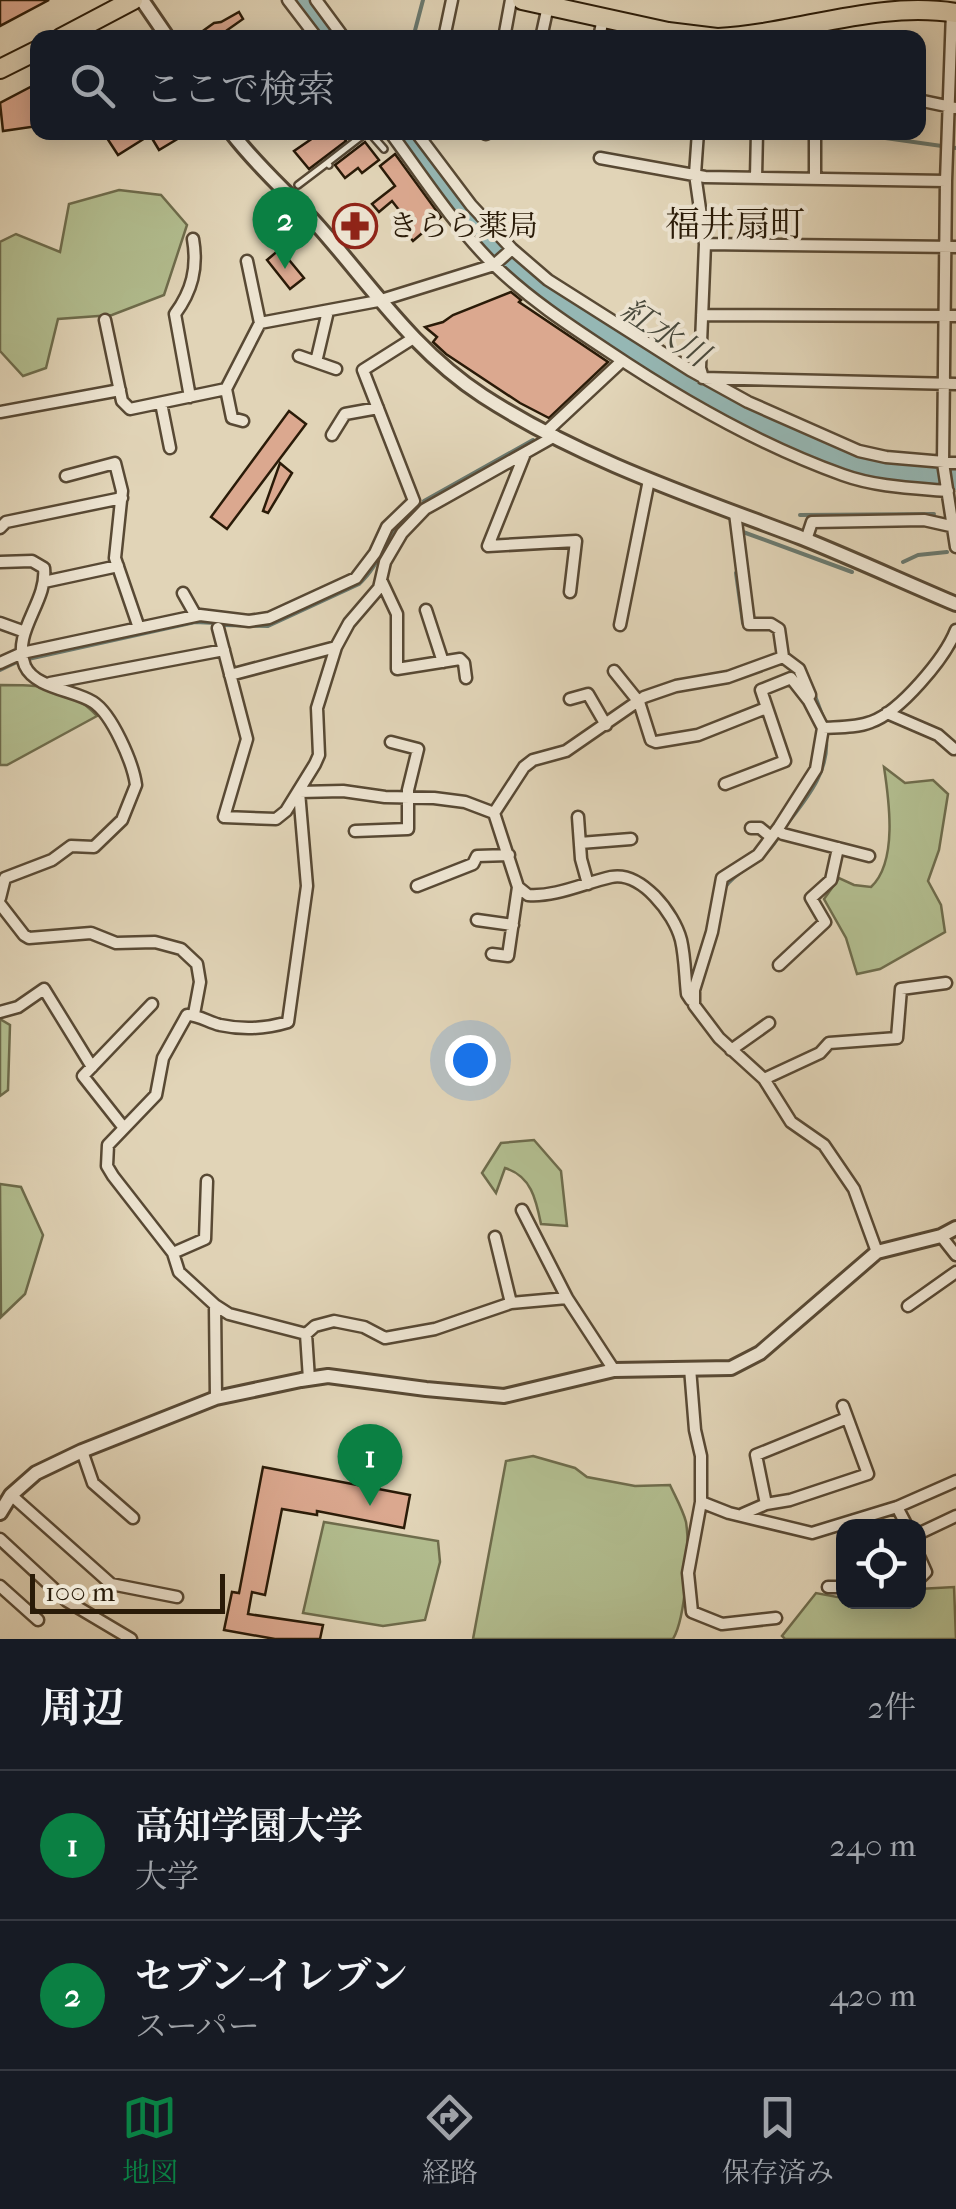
<!DOCTYPE html>
<html lang="ja">
<head>
<meta charset="utf-8">
<style>
	body { margin:0; font-family:"IM FELL French Canon","Noto Serif JP",serif; background:#20242c; color:#f1f3f6 }
	.controls { position:absolute; right:30px; bottom:30px; display:grid; overflow:hidden; border-radius:20px; box-shadow:0 5px 25px #0003 }
	.controls button { width:90px; height:90px; display:grid; place-items:center; padding:0; border:0; border-bottom:2px solid #363941; background:#171b24; color:#f1f3f6; font:50px sans-serif }
	.scale { position:absolute; left:30px; bottom:25px; width:195px; box-sizing:border-box; padding-left:10px; border:5px solid #2a1b08; border-top:0; font-size:28px; line-height:35px; white-space:nowrap; color:#2a1b08; -webkit-text-stroke:8px #ece3d0; paint-order:stroke }
	.you { position:absolute; left:470px; top:1060px; width:35px; height:35px; margin:-25px; border:8px solid #fff; border-radius:50%; background:#1a73e8; box-shadow:0 0 0 15px #1a73e833 }
	.badge { display:grid; place-items:center; width:65px; height:65px; border-radius:50%; background:#0b8043; color:#fff; font-size:32px; font-weight:700 }
	.pin { position:absolute; translate:-50% -82px; filter:drop-shadow(0 2px 5px #0008) }
	.pin::after { content:''; position:absolute; top:52px; width:35px; height:30px; background:inherit; clip-path:polygon(0 0,100% 0,50% 100%) }
	.list { margin:0; padding:0; list-style:none }
	h2 { display:flex; justify-content:space-between; align-items:center; height:130px; margin:0; padding:0 40px; font-size:42px }
	h2 small { font-size:32px; font-weight:400; color:#9ea1a6 }
	.list li { display:grid; grid-template-columns:65px 1fr auto; gap:30px; align-items:center; box-sizing:border-box; height:150px; padding:0 40px; border-top:2px solid #363941 }
	.list b { display:block; font-size:38px; white-space:nowrap }
	.list p { margin:0; font-size:32px; white-space:nowrap; color:#9ea1a6 }
	.list em { font-size:32px; font-style:normal; color:#9ea1a6 }
	.icon { flex:none; width:55px; height:55px; fill:none; stroke:currentColor; stroke-width:2; stroke-linecap:round; stroke-linejoin:round }
	.map { position:relative; flex:none; width:956px; height:1639px; overflow:hidden }
	.search { position:absolute; background:#171b24; box-shadow:0 5px 25px #0003; left:30px; right:30px; top:30px; height:110px; display:flex; align-items:center; gap:25px; box-sizing:border-box; padding:0 35px; border-radius:20px; color:#9ea1a6; font-size:38px }
	.sheet { height:430px; background:#171b24 }
	nav { display:flex; justify-content:space-around; align-items:center; box-sizing:border-box; height:140px; border-top:2px solid #363941; background:#171b24; font-size:28px; color:#9ea1a6 }
	nav a { display:grid; justify-items:center; gap:5px }
	nav .on { color:#0b8043 }
	.map>svg:first-child { display:block }
</style>
</head>
<body>
<div class="map">
<svg width="956" height="1639" viewBox="0 0 956 1639">
	<rect width="100%" height="100%" fill="#e1d4b7"/>
	<filter id="stains"><feTurbulence type="fractalNoise" baseFrequency=".002" numOctaves="4"/><feColorMatrix values="0 0 0 0 .2 0 0 0 0 .09 0 0 0 0 .02 0 0 0 .5 -.17"/></filter>
	<radialGradient id="worn" r=".72"><stop offset=".6" stop-color="#630" stop-opacity="0"/><stop offset="1" stop-color="#630" stop-opacity=".3"/></radialGradient>
	<path fill="#b2bd8f" stroke="#6e6c4c" stroke-width="2.5" d="M119,190l42,5 26,30 -23,70 -52,20 -54,4 -12,49 -23,8 -23,-25v-109l16,-8 44,18 9,-48z
		M0,685c40,0 68,0 97,31l-90,49h-7z
		M884,767l21,16 28,-3 15,14 -9,56 -11,31 13,24 4,27 -65,37 -23,5 -11,-36 -22,-39 15,-21 15,7 17,2c27,-25 18,-87 13,-120z
		M0,1019l10,6 -2,65 -8,6z
		M534,1140l27,31 6,55 -26,-2c-5,-25 -10,-48 -36,-56l-9,25 -14,-20 19,-30z
		M0,1184l21,3 22,48 -18,59 -24,23z
		M533,1456l42,12 12,9 48,9 35,-1c5,11 13,25 16,37 4,25 0,95 -13,117h-200l33,-178z
		M324,1522l114,19 2,21 -15,58 -42,6 -80,-13z
		M954,1587l2,52h-171l-3,-3 34,-43 27,5 1,4h74l1,-13z"/>
	<g fill="none" stroke-linecap="round" stroke-linejoin="round">
		<path stroke="#6a796f" stroke-width="4" d="M413,38l10,-38
			M843,132l113,16
			M424,501l109,-61
			M800,515l134,-1
			M743,532l109,40
			M903,562l15,-7 29,-3
			M736,573l7,50
			M224,625l44,1 91,-42c22,-20 28,-50 49,-71
			M28,659l167,-37 21,1
			M0,670l19,-9
			M815,696l9,24
			M784,828c20,-27 45,-54 42,-89
			M725,887c13,-19 36,-22 52,-48"/>
		<path stroke="#95b7b4" stroke-width="22" d="M305,0l29,38
			M404,132l51,71 59,65 41,34 120,80 59,31 110,49 37,12 75,5"/>
	</g>
	<path fill="#dba88f" stroke="#2a1b08" stroke-width="2.5" d="M0,0h49l-49,26z
		M239,12l4,7 -27,19h-23l21,-15 7,-1z
		M38,83v43l-35,5 -3,-28z
		M103,132h86l-30,18 -9,-15 -32,20z
		M330,132h9l7,9 -37,28 -15,-18 19,-13 11,-1z
		M365,142l14,18 -17,13 -4,-5 -13,10 -10,-13z
		M395,154l46,63 -28,24 -14,-17 7,-5 -14,-18 -13,11 -7,-8 23,-18 -15,-20z
		M280,249l24,29 -14,11 -23,-29z
		M511,292l10,8 -2,2 89,60 -59,56 -29,-15 -74,-49 -13,-12 4,-5 -12,-10 18,-5 10,-7z
		M289,411l17,13 -79,105 -16,-12z
		M280,463l12,10 -24,40 -5,-2z
		M263,1467l147,28 -6,33 -87,-17v4l-35,-6 -17,86 -13,-3 -4,22 75,11 -3,14h-45l-51,-9 8,-38 7,1z"/>
	<g fill="none" stroke-linecap="round" stroke-linejoin="round">
		<defs>
			<path id="service" d="M369,132l15,17
				M329,165l-2,-2 40,-31
				M298,185l29,-22"/>
			<path id="minor" d="M288,0l29,38
				M316,0l28,38
				M952,12l-6,169 -3,282 13,84
				M444,38l8,-38
				M504,38l7,-38
				M541,38l7,-32
				M599,38l4,-20
				M918,100l38,8
				M390,132c33,45 64,93 103,132 35,34 74,60 115,87 73,49 151,94 235,124 33,12 70,13 105,16
				M416,132l55,73 41,44 36,31 142,90 58,32 111,49 27,6 70,6
				M482,132l4,2
				M698,132l-3,42 10,70 -5,124 3,10 253,6
				M600,158l105,19 241,4
				M756,177l1,-45
				M815,178v-46
				M705,244l251,3
				M247,261l13,62
				M702,315l254,1
				M105,320l17,81 8,8 96,-20 34,-66 118,-22 116,-36 18,-16
				M299,356l37,13
				M316,362l12,-51
				M226,389l6,29 11,3
				M190,397l-15,-83c17,-23 23,-46 18,-75
				M161,403l9,45
				M0,412l120,-22
				M547,431l75,-70
				M332,435l13,-21 33,-6
				M524,456l-36,90 88,-5 -6,51
				M66,476l49,-13 7,28 -7,67 24,70
				M735,513l14,111h22l8,5 4,28
				M0,528l6,-6 116,-24
				M806,540l6,-18 112,-2 31,7
				M0,562l32,-1 12,7c4,34 -33,64 -19,98 10,22 49,24 68,36 19,12 40,61 43,83l-14,35 -28,27 -23,-1 -19,14 -47,18 -5,20
				M44,582l74,-16
				M382,582l15,32v55l63,-10 4,4 2,15
				M183,593l13,23
				M426,610l17,52
				M0,623l25,9
				M620,625l29,-145
				M218,628l29,111 -23,78 52,2 10,-8 29,-47 4,-9 -2,-47 19,-61 13,-24 30,-35 6,-26 17,-29 23,-24 130,-73
				M783,657l16,12 11,26
				M0,663l22,-10 178,-38 49,6 20,-3 87,-40 19,-25 12,-26 27,-26 -51,-131 49,-31
				M614,671l25,31 12,38 5,2 42,-7 68,-27
				M230,675l106,-28
				M50,683l174,-33
				M570,699l18,-5 18,31
				M887,713l51,22 16,14
				M725,784l60,-23 -24,-71 30,-12 18,23 14,27
				M494,813l24,74 10,8c28,2 56,-12 83,-18 30,-6 63,36 70,63 4,17 4,36 6,54l4,6
				M494,813l30,-46 9,-7 33,-9 78,-54 32,-11 52,-9 55,-20
				M578,817l3,42 7,25
				M751,828h9l11,9
				M777,830l6,4 86,22
				M355,831l53,-2v-39l10,-41 -27,-7
				M580,843l51,-4
				M417,886l56,-22 4,-8 32,-1
				M0,904l24,31 5,3 62,-5 25,10 39,-1 26,7 16,15 3,18 -6,32
				M477,920l36,5
				M492,954l16,2 10,-69
				M779,965l46,-43 -14,-24 20,-18 7,-32
				M0,1012l18,-5 26,-18 48,78
				M731,1050l38,-27
				M764,1079l56,-26 9,-10 68,-5 4,-49 45,-6
				M124,1128l-41,-52 69,-72
				M522,1210l45,88 47,72
				M941,1236l15,19
				M495,1237l16,66
				M877,1252l-23,-63 -30,-44 -33,-23 -27,-43 -45,-41 -25,-33v-15l18,-58 10,-54 36,-23 21,-28 37,-58 7,-41c15,-1 33,0 48,-6 29,-10 74,-64 85,-92
				M173,1253l32,-14 2,-58
				M215,1305l14,9 77,20 3,45
				M908,1306l48,-34
				M306,1334l9,-8 19,-5 30,6 21,11 50,-9 76,-26 56,-5
				M690,1368l5,62 6,26v46l-13,71 4,39 30,12 54,-6
				M216,1398l-1,-93 -36,-33 -6,-19 -60,-77 -6,-10 1,-21 48,-50 7,-37 24,-43c12,0 21,7 33,10 23,5 45,4 68,-3l19,-136 -8,-94 44,-1 42,6 49,1 31,4 29,11
				M82,1451l11,32 40,35
				M11,1495l100,89 66,13
				M701,1502l28,11 83,20 85,-26 59,-26
				M766,1504l-10,-49 91,-37
				M897,1507l10,19
				M743,1514l23,-10 24,-4 78,-26 -25,-68
				M918,1534l38,-18
				M0,1539l67,62 64,38
				M918,1554l8,18 -8,8
				M0,1586l38,34
				M828,1587h16"/>
			<path id="tertiary" d="M142,0l26,38
				M231,132c28,37 59,62 88,95 53,60 95,124 164,169 97,63 211,101 319,142 52,21 102,44 154,66
				M0,1513l11,-18 25,-22 46,-22 134,-53 85,-18 27,-4 98,13 78,7 110,-26 117,-2 29,-15 117,-101 64,-16 15,-8"/>
			<path id="primary" d="M522,0l146,32 49,6
				M61,38l72,-38
				M718,38c78,-4 159,-38 238,-25
				M0,69l38,-19"/>
		</defs>
		<use href="#service" stroke="#584934" stroke-width="10"/>
		<use href="#minor" stroke="#584934" stroke-width="15"/>
		<use href="#tertiary" stroke="#584934" stroke-width="18"/>
		<use href="#primary" stroke="#2a1b08" stroke-width="22"/>
		<use href="#service" stroke="#ece3d0" stroke-width="5"/>
		<use href="#minor" stroke="#ece3d0" stroke-width="10"/>
		<use href="#tertiary" stroke="#ece3d0" stroke-width="12"/>
		<use href="#primary" stroke="#e1d4b7" stroke-width="18"/>
	</g>
	<defs>
		<symbol id="pharmacy-ring" viewBox="-11 -11 22 22"><circle r="9.5" fill="#ece3d0" stroke="#8f2418" stroke-width="1.5"/><path d="M-2-6h4v4h4v4h-4v4h-4v-4h-4v-4h4Z" fill="#8f2418"/></symbol>
	</defs>
	<g fill-rule="evenodd">
		<use href="#pharmacy-ring" x="330" y="201" width="50" height="50"/>
	</g>
	<g text-anchor="middle" stroke-width="8" stroke-linejoin="round" paint-order="stroke">
		<g font-size="30" fill="#2a1b08" stroke="#ece3d0" text-anchor="start">
			<text x="388" y="236">きらら薬局</text>
		</g>
		<g font-size="32" font-style="italic" fill="#4a4a3c" stroke="#ece3d0">
			<text transform="translate(665 332) rotate(33)" y="11">紅水川</text>
		</g>
		<g font-size="35" fill="#2a1b08" stroke="#ece3d0">
			<text x="735" y="236">福井扇町</text>
		</g>
	</g>
	<rect width="100%" height="100%" filter="url(#stains)"/>
	<rect width="100%" height="100%" fill="url(#worn)"/>
</svg>
<div class="controls">
<button><svg class="icon" aria-label="locate" viewBox="0 0 24 24"><circle cx="12" cy="12" r="6"/><path d="M12 2v4M12 18v4M2 12h4M18 12h4"/></svg></button>
</div>
<div class="scale">100 m</div>
<div class="you"></div>
<div class="pin badge" style="left:370px;top:1506px">1</div>
<div class="pin badge" style="left:285px;top:269px">2</div>
<div class="search"><svg class="icon" aria-label="search" viewBox="0 0 24 24"><circle cx="10" cy="10" r="6"/><path d="M15 15l6 6"/></svg>ここで検索</div>
</div>
<section class="sheet">
<h2>周辺<small>2件</small></h2>
<ul class="list">
<li><span class="badge">1</span><div><b>高知学園大学</b><p>大学</p></div><em>240 m</em></li>
<li><span class="badge">2</span><div><b>セブン-イレブン</b><p>スーパー</p></div><em>420 m</em></li>
</ul>
</section>
<nav>
<a class="on"><svg class="icon" aria-label="map" viewBox="0 0 24 24"><path d="M3 6l6-2 6 2 6-2v14l-6 2-6-2-6 2zM9 4v14M15 6v14"/></svg>地図</a>
<a><svg class="icon" aria-label="directions" viewBox="0 0 24 24"><path d="M12 3l9 9-9 9-9-9zM9 14v-3h6M13 9l2 2-2 2"/></svg>経路</a>
<a><svg class="icon" aria-label="saved" viewBox="0 0 24 24"><path d="M7 4h10v16l-5-4-5 4z"/></svg>保存済み</a>
</nav>
</body>
</html>
